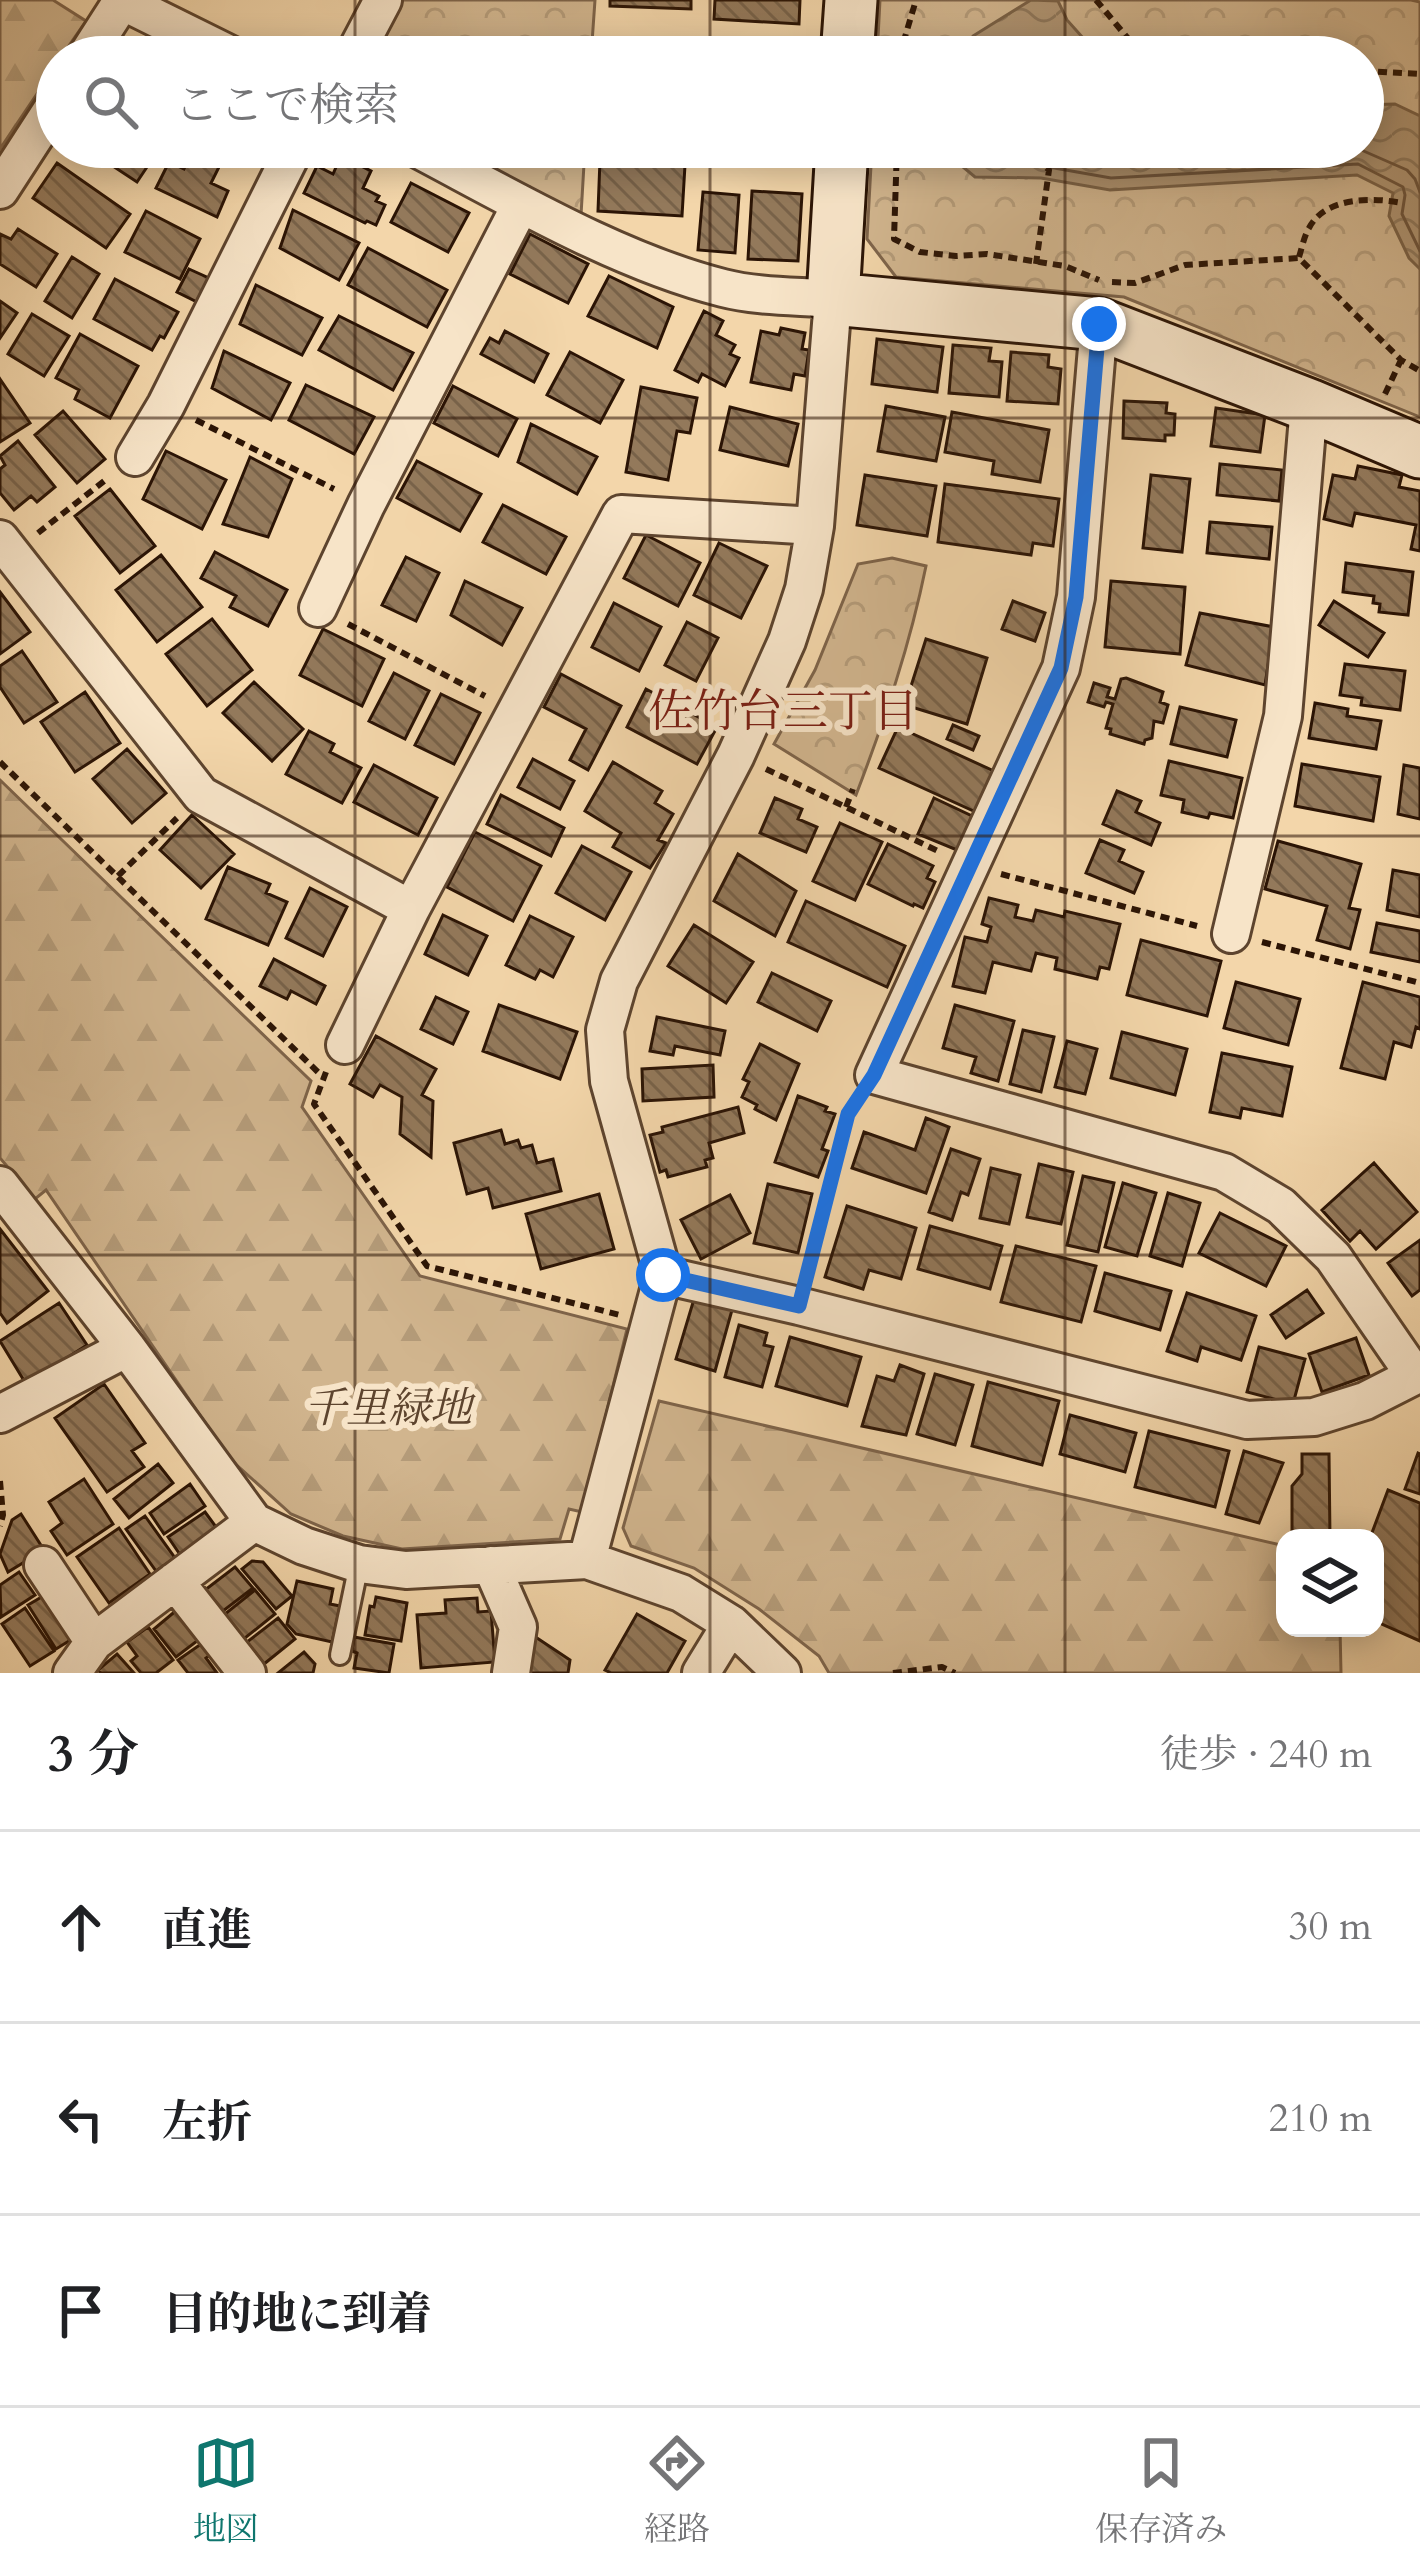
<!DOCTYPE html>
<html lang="ja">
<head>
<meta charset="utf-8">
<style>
	body { margin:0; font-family:Cardo,"Noto Serif JP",serif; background:#f2f2f2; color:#202124 }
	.controls { position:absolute; right:36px; bottom:36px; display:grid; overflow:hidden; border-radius:24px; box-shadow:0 6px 30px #0003 }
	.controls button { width:108px; height:108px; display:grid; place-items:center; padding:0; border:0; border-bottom:3px solid #e0e0e0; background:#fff; color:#202124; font:60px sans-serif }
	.stop { position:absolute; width:36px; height:36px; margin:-27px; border:9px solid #1a73e8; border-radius:50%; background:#fff }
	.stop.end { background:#1a73e8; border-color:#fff; box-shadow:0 3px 12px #0008 }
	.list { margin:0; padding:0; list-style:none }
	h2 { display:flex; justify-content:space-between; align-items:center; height:156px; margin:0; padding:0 48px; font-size:51px }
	h2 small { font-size:39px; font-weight:400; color:#757577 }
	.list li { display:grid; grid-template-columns:78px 1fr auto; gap:36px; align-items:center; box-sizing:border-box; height:192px; padding:0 48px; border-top:3px solid #e0e0e0 }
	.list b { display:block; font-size:45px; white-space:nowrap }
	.list em { font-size:39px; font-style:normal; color:#757577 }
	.icon { flex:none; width:66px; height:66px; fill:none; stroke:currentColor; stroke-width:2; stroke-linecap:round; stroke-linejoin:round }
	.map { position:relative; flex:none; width:1420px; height:1673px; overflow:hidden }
	.search { position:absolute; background:#fff; box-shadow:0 6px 30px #0003; left:36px; right:36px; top:36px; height:132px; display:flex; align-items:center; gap:30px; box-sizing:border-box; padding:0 42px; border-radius:66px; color:#757577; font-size:45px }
	.sheet { height:732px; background:#fff }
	nav { display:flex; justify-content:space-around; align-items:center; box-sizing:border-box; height:168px; border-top:3px solid #e0e0e0; background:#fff; font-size:33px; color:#757577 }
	nav a { display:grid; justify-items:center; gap:6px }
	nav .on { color:#0f766e }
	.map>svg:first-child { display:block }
</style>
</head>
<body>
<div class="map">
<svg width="1420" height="1673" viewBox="0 0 1420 1673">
	<defs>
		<pattern id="forest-firs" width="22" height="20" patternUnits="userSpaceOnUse" patternTransform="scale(3)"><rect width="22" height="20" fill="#d1b58e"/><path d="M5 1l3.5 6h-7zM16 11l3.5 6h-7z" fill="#b49b79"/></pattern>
		<pattern id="park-crowns" width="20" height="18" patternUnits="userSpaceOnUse" patternTransform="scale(3)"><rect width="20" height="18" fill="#d1b58e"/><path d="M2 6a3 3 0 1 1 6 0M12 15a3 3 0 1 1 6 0" fill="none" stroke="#b49b79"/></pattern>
		<pattern id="water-waves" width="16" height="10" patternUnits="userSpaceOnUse" patternTransform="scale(3)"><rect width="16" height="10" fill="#af9472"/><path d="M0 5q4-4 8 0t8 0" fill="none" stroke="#8f785c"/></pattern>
		<pattern id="building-back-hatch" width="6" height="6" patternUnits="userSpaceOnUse" patternTransform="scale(3)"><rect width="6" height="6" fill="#93795b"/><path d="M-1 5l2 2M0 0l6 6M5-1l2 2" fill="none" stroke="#786249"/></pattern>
	</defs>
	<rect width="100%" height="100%" fill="#f3d6aa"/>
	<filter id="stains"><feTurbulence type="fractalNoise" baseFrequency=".00167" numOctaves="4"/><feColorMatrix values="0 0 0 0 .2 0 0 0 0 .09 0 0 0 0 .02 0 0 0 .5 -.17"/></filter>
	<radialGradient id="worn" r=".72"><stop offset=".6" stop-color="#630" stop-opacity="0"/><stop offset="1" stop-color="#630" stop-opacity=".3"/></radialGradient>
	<path fill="url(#forest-firs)" stroke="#7e644a" stroke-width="3" d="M0,0h53l33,21 -25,36h-4v7l-57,85z
		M0,780l311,301 -9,26 118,169 207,53 -45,183 -13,-3 -9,30 -158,10 -59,-13 -52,-22 -61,-55 -184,-269 -11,9 -35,-41z
		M659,1401l626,145v82h55l1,45h-512l-10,-17 -60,-47 -65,-41 -63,-22 -8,-18z"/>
	<path fill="url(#park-crowns)" stroke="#7e644a" stroke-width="3" d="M398,0h197l-4,57h-223z
		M880,0h531l9,2v415l-296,-120 -228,-20 -29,-38 5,-92h491v-90h-486z
		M451,147h134l-4,68z
		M892,558l34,8c-16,79 -41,153 -70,229l-82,-51 41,-74 43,-106z"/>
	<path fill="url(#water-waves)" stroke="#7a6146" stroke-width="3" d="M1031,0l27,1 9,19 33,37h-137l10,-21z
		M1395,104l25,12v153l-11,-11 -20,-42 4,-23 -36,-18 -247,15 -69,-12 -66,-1 -12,-10 -8,-14 1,-6h407v-42z"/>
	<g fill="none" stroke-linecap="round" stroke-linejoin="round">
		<path stroke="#6d543c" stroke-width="3" d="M967,147l5,12 8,6 63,1 68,12 247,-14 45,23 2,8 -3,19 18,37
			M983,147l5,3 57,1 67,12 247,-14 48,21 8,9 5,13"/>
	</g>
	<path fill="url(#building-back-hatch)" stroke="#2b1405" stroke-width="3" d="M610,0h81v9l-81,-3z
		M715,0h85l-1,24 -85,-5z
		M84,147h66l7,5 -20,30z
		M704,147h62l-1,19 -62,-5z
		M191,152l29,13 -9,18 17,8 -11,26 -61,-29 13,-26 15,7z
		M341,156l30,15 -8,17 16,8 -3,5 9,4 -9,20 -9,-4 -2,2 -61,-30 13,-27 16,8z
		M600,160l85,5 -3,51 -84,-5z
		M57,163l73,51 -24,34 -73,-50z
		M411,183l58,30 -21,39 -57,-30z
		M752,191l50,3 -4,67 -50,-2z
		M703,192l36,3 -4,58 -37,-3z
		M293,210l66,33 -20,37 -59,-32z
		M146,211l54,28 -20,40 -55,-27z
		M18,229l39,25 -21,33 -36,-23v-30l11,5z
		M530,234l58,30 -20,39 -58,-29z
		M368,248l79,42 -20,37 -79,-42z
		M72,257l27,17 -27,44 -27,-17z
		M189,269l22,10 -12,24 -22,-11z
		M609,276l64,31 -16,41 -69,-32z
		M115,279l63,33 -14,26 -4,-2 -8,14 -58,-31z
		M256,285l66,33 -20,37 -62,-31z
		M0,301l17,12 -17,25z
		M704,311l19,10 -7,14 19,10 -5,9 9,4 -14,28 -23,-12 -4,8 -23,-12z
		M32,314l37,22 -25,40 -36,-22z
		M339,316l74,37 -20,37 -74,-40z
		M781,328l24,5 -3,16 7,1 -4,26 -11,-2 -3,16 -40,-8 10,-51 18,4z
		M505,331l43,23 -14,28 -53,-28 9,-16 9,5z
		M80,334l58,32 -28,52 -35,-19 4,-9 -23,-12z
		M877,339l66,8 -6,45 -65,-8z
		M953,345l38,3 -2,13 13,1 -3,35 -50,-4z
		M224,351l66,32 -19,37 -59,-32z
		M570,352l53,28 -23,43 -53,-28z
		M1011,352l38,3 -1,12 13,2 -3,35 -51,-3z
		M0,379l30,44 -30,19z
		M306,385l68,32 -20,37 -65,-34z
		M453,386l64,33 -19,37 -64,-33z
		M641,387l56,11 -7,35 -13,-2 -9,49 -42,-8z
		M1124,401l43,2 -1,10 9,1 -1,21h-9v6l-42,-3z
		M886,406l59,11 -9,44 -58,-10z
		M730,407l68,17 -10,42 -68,-16z
		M1216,408l49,7 -5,37 -49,-6z
		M63,411l42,48 -28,24 -42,-48z
		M952,412l97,18 -9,52 -48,-8 2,-13 -49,-9z
		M531,424l66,33 -20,37 -59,-32z
		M18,441l37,46 -18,15 -6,-6 -17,14 -14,-17v-24l5,-4 -5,-9z
		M166,451l60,29 -24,49 -59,-30z
		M250,457l42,22 -24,58 -45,-13z
		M417,461l64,33 -21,37 -63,-33z
		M1220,464l62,6 -3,31 -62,-6z
		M1358,466l44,9 -3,12 21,4v60l-9,-2 5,-24 -61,-12 -3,13 -28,-7 9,-44 22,4z
		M865,475l71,11 -9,50 -70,-11z
		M1151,475l39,4 -8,73 -39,-4z
		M945,484l114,15 -6,47 -20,-3 -2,12 -93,-13z
		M110,489l45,57 -35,27 -45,-57z
		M503,505l63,32 -20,37 -63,-32z
		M1210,522l62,5 -3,32 -62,-6z
		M646,535l54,28 -22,43 -54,-28z
		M719,543l48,23 -26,52 -47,-23z
		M215,552l72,38 -19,36 -38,-19 6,-11 -35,-18z
		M161,555l41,52 -45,35 -41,-52z
		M406,557l33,16 -23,48 -34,-16z
		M1346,563l67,9 -5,43 -29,-3 1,-8 -7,-1 1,-7 -31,-4z
		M465,581l57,27 -20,37 -51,-30z
		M1111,581l74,6 -5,67 -75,-7z
		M0,592l30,40 -30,22z
		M1013,601l32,12 -10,28 -33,-12z
		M1334,601l50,32 -16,24 -49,-32z
		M614,603l47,24 -22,44 -47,-24z
		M1200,613l74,14 -9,58 -79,-20z
		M212,619l40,51 -45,36 -41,-52z
		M687,622l31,16 -22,43 -31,-16z
		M323,629l61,30 -22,47 -62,-31z
		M926,639l61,19 -20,66 -62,-19z
		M22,651l35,51 -33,21 -24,-36v-21z
		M1345,664l60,7 -5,39 -39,-5 1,-7 -22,-3z
		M394,673l35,18 -24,48 -36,-18z
		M561,674l60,32 -33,64 -18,-10 16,-31 -42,-22z
		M1126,678l37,14 -3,10 8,3 -5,18 -9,-2 -2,17 -7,2 -1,4 -34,-10 1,-5 -5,-1 7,-24 -7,-2 -2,5 -16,-5 6,-19 16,5 -3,9 8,2 6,-20z
		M254,682l49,47 -31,32 -49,-48z
		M646,689l71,38 -20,37 -70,-37z
		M85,692l35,51 -45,29 -34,-50z
		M441,694l39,19 -26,51 -39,-19z
		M1315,703l33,6 -1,7 34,5 -5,28 -67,-11z
		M1180,707l56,13 -9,37 -56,-13z
		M953,725l26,11 -6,14 -26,-11z
		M898,727l98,45 -18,41 -99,-45z
		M309,731l25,13 -4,8 31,16 -19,35 -56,-29z
		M127,749l39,44 -34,30 -39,-44z
		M533,759l41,22 -14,28 -42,-22z
		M1169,761l73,17 -9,40 -23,-5 -2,5 -26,-6 2,-12 -23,-5z
		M613,762l49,29 -7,12 18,11 -15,26 8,3 -16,25 -37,-21 8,-14 -36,-22z
		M1302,764l78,13 -7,44 -78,-15z
		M374,765l63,33 -19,37 -64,-33z
		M1404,765l16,3v51l-22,-5z
		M1117,791l24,10 -5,11 24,11 -9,22 -48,-21z
		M501,795l63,33 -13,28 -64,-32z
		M775,798l27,11 -4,10 19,8 -11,25 -46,-19z
		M934,798l38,18 -15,34 -39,-16z
		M192,815l42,39 -33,34 -41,-38z
		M840,823l42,19 -27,58 -42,-19z
		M475,832l66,34 -28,55 -66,-34z
		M1100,840l24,10 -5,11 24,11 -9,21 -48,-20z
		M1278,841l83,23 -12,44 11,2 -10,39 -33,-9 10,-34 -62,-17z
		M888,844l45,22 -6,12 8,4 -12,26 -9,-4 -1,2 -45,-22z
		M582,846l49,26 -26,48 -49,-27z
		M738,854l58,37 -21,45 -61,-35z
		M228,867l42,17 -4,9 21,9 -19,43 -62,-26z
		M1393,870l27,5v42l-33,-7z
		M310,888l37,19 -24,49 -37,-18z
		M989,898l29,7 -3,12 18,4 3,-11 28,7 1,-6 55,13 -11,45 -9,-2 -3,12 -42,-10 2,-11 -21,-5 -5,18 -38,-9 -8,31 -32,-7 12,-49 22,5 4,-15 -9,-3z
		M806,901l99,45 -18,41 -99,-45z
		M443,915l44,21 -19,39 -43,-21z
		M530,916l43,21 -20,40 -13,-7 -5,9 -29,-14z
		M1377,923l43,8v31l-49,-10z
		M694,925l59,37 -27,41 -58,-37z
		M1141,940l80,21 -14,55 -80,-21z
		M274,959l51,27 -9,18 -25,-13 -4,8 -27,-13z
		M772,973l59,28 -14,30 -59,-29z
		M1236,982l64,17 -12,46 -64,-17z
		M1363,982l57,15v32l-4,-2 -5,20 -17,-5 -9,37 -44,-11z
		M436,997l32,15 -15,32 -32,-15z
		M499,1005l78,27 -17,47 -77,-28z
		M955,1005l59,16 -16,60 -27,-8 5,-16 -33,-9z
		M657,1017l68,14 -5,24 -45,-9 -2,9 -23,-4z
		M1023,1030l31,7 -13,55 -31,-8z
		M1122,1032l65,17 -12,46 -64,-17z
		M376,1036l60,33 -14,26 11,6 -2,56 -31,-23 2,-37 -22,-12 -7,12 -23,-13z
		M1067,1041l30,8 -12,45 -30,-7z
		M760,1044l39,20 -23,56 -21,-11 2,-4 -15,-8 7,-15 -6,-3z
		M1222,1053l70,14 -10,49 -40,-8 -2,10 -30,-6z
		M713,1065l1,32 -71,4 -1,-32z
		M798,1096l29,11 -2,4 10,3 -13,35 6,2 -10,26 -43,-15z
		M738,1107l6,26 -35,10 4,15 -8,2 2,7 -39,10 -2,-7 -6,2 -10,-37 13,-3 -1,-5z
		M926,1118l23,9 -23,66 -74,-25 12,-36 51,18z
		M501,1130l4,14 13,-4 3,8 11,-3 5,18 16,-4 8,32 -68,17 -5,-20 -21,6 -13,-51z
		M951,1149l29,10 -12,36 -7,-3 -9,28 -23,-8z
		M1374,1163l43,49 -41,37 -16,-18 -10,10 -28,-31z
		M1039,1164l34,8 -12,52 -34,-7z
		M991,1168l29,7 -11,49 -29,-6z
		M1083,1176l31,7 -16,69 -31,-7z
		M1123,1183l33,10 -19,63 -32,-9z
		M768,1184l44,10 -14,59 -44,-10z
		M1168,1193l32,10 -18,63 -32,-10z
		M599,1194l15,55 -73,20 -15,-55z
		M730,1195l20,38 -49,26 -20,-39z
		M847,1206l69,22 -15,51 -32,-9 -6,19 -38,-12z
		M1220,1213l66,33 -20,40 -67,-33z
		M930,1226l72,20 -12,43 -72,-20z
		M0,1229l48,62 -41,32 -7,-10z
		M1420,1240v50l-8,6 -24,-33z
		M1016,1246l80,20 -15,56 -80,-20z
		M1105,1273l66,18 -11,39 -65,-19z
		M1307,1290l16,23 -37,25 -15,-23z
		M1187,1293l69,23 -15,44 -40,-13 -4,14 -30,-10z
		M694,1299l38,11 -17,61 -39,-12z
		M59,1303l28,42 -61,39 -26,-43z
		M739,1325l28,8 -3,12 9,2 -11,40 -37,-10z
		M790,1337l71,20 -14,49 -71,-20z
		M1356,1338l13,37 -47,17 -13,-38z
		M1259,1347l46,12 -12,45 -46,-12z
		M900,1365l24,9 -18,61 -44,-9 15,-50 17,5z
		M935,1374l38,11 -18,60 -38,-11z
		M988,1382l71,19 -17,64 -70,-19z
		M104,1384l41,59 -13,8 12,16 -37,25 -52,-74z
		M1070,1415l66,18 -11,39 -65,-18z
		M1149,1431l80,20 -14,56 -80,-20z
		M1244,1451l39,12 -24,60 -33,-9z
		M1418,1453l2,1v40l-15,-5z
		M1302,1454h27l1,84h-38v-52l10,-12z
		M158,1464l15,19 -44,35 -15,-19z
		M84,1479l29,45 -46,31 -16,-24 11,-8 -13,-21z
		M190,1484l15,22 -41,28 -14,-21z
		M1388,1490l32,13v138l-45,-20v-83h-5z
		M205,1512l14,19 -38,25 -13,-19z
		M21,1514l23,36 -36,22 -8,-18 12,-34z
		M145,1516l30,42 -19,13 -30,-42z
		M119,1528l31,46 -41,29 -32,-46z
		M252,1561l11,1 29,34 -16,13 -34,-40z
		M235,1567l18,21 -30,23 -18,-21z
		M19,1572l16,23 -34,22 -1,-32z
		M297,1581l36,8 -3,15 10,2 -8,36 -36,-8 -9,-10z
		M255,1590l20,24 -35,28 -20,-24z
		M50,1592l27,44 -21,13 -28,-44z
		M376,1597l31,6 -6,38 -36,-6 5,-29 4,1z
		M477,1598l1,14 13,-1 4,51 -74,6 -4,-53 29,-2 -1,-13z
		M25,1608l29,43 -24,15 -28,-42z
		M178,1609l23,29 -25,19 -22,-28z
		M637,1614l48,27 -18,32h-56l-6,-3z
		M278,1618l17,21 -31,25 -17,-22z
		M148,1627l25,33 -17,13h-15l-10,-12 6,-5 -10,-14z
		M534,1636l36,24 -2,13h-41z
		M354,1637l40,7 -5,29 -35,-5 3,-15 -5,-2z
		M204,1642l9,11 -7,5 11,15h-29l-10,-13z
		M304,1652l11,12 -2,9h-35z
		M117,1654l17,19h-33l-3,-3z"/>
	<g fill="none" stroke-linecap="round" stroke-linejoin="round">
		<defs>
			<path id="lane" d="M340,1655l19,-91"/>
			<path id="street" d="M86,57l36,-56 113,56
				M353,57l30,-57
				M414,147c95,50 205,115 309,141 35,9 75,8 110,11l-18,227 -11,63 -17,52 -51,114 -117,226 -14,49 4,51 54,194 -76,285
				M0,190l57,-88
				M1099,324l-23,273 -15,71 -187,407 350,97 57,34 52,51 82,119
				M135,457l31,-52 129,-258
				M0,539l201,256 210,114 210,-395 194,12
				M318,608l48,-103 155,-301
				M1231,934l52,-218 26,-311
				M345,1045l66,-136
				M0,1185l127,163 127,174 50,24 55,18 47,6 181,-10 94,33 50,31 51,49
				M663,1275l136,31 448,114 67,-3 51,-16 55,-28
				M0,1414l127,-66
				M43,1565l51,77
				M491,1565l27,62 -7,46
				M175,1581l72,92
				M72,1673l22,-31 160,-120
				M701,1673l30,-49"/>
			<path id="secondary" d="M847,57l4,-57
				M842,147l-9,152 266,25 210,81 111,47"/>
		</defs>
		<use href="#lane" stroke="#5d442e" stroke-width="24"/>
		<use href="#street" stroke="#5d442e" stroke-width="42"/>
		<use href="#secondary" stroke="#2b1405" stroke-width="57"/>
		<path stroke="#2b1405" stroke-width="6" stroke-dasharray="9 6" stroke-linecap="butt" d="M1096,0l40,48 16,9
			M899,57l17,-57
			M1363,71l57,3
			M897,147l-3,92 26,13 36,4 31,-2 78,12 34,14
			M1025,147l24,23 -13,94
			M1299,257c3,-9 5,-21 10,-29 16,-31 63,-31 93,-25
			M1112,282l23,1 50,-18 114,-7 102,102 19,11
			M1385,394l16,-34
			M196,420l138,69
			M38,533l70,-55
			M348,624l137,72
			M0,762l324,316
			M766,769l172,82
			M846,807l7,-18
			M1001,874l196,52
			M118,876l59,-58
			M1262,942l158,41
			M326,1072l-12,32 113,162 193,49
			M807,1275l41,-161 8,-11
			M0,1481l3,34 -3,11
			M893,1673l49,-6 13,6"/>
		<use href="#lane" stroke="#f7e4c8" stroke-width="18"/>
		<use href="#street" stroke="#f7e4c8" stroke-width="36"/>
		<use href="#secondary" stroke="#f7e4c8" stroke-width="51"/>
	</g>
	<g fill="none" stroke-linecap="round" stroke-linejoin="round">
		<path stroke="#1a73e8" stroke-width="15" d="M663,1275l136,31 49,-192 26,-39 187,-407 15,-71 23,-273"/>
	</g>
	<path fill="none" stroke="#2b1405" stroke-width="3" stroke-opacity="0.55" d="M355,0v57M710,0v57M1065,0v57M355,147v1526M710,147v1526M1065,147v1526M0,418h1420M0,836h1420M0,1255h1420"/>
	<g text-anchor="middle" stroke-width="12" stroke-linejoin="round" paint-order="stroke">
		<g font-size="42" font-style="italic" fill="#5d442e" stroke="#f7e4c8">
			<text x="388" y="1422">千里緑地</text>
		</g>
		<g font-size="45" fill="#7a1f14" stroke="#f7e4c8">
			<text x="783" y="726">佐竹台三丁目</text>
		</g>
	</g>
	<rect width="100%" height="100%" filter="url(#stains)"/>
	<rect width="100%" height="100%" fill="url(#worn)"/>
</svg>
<div class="controls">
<button><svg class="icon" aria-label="layers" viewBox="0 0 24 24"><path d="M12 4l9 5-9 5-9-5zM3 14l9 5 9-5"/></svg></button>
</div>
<div class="stop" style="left:663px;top:1275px"></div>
<div class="stop end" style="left:1099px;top:324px"></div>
<div class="search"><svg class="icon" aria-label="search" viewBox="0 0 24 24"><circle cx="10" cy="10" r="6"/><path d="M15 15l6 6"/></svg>ここで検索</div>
</div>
<section class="sheet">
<h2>3 分<small>徒歩 · 240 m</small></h2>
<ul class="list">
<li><svg class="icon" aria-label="ahead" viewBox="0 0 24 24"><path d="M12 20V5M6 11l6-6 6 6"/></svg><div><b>直進</b></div><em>30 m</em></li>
<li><svg class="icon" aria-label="left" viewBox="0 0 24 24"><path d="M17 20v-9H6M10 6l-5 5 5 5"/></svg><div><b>左折</b></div><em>210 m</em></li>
<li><svg class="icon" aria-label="arrive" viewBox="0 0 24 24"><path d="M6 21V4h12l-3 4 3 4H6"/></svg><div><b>目的地に到着</b></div></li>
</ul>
</section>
<nav>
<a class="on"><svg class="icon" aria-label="map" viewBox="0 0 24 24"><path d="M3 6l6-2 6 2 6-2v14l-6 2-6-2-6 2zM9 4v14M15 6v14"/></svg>地図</a>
<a><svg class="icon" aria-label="directions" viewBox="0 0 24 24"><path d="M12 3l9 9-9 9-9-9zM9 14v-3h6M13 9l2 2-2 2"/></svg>経路</a>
<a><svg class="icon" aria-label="saved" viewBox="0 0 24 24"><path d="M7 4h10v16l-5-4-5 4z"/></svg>保存済み</a>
</nav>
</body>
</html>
